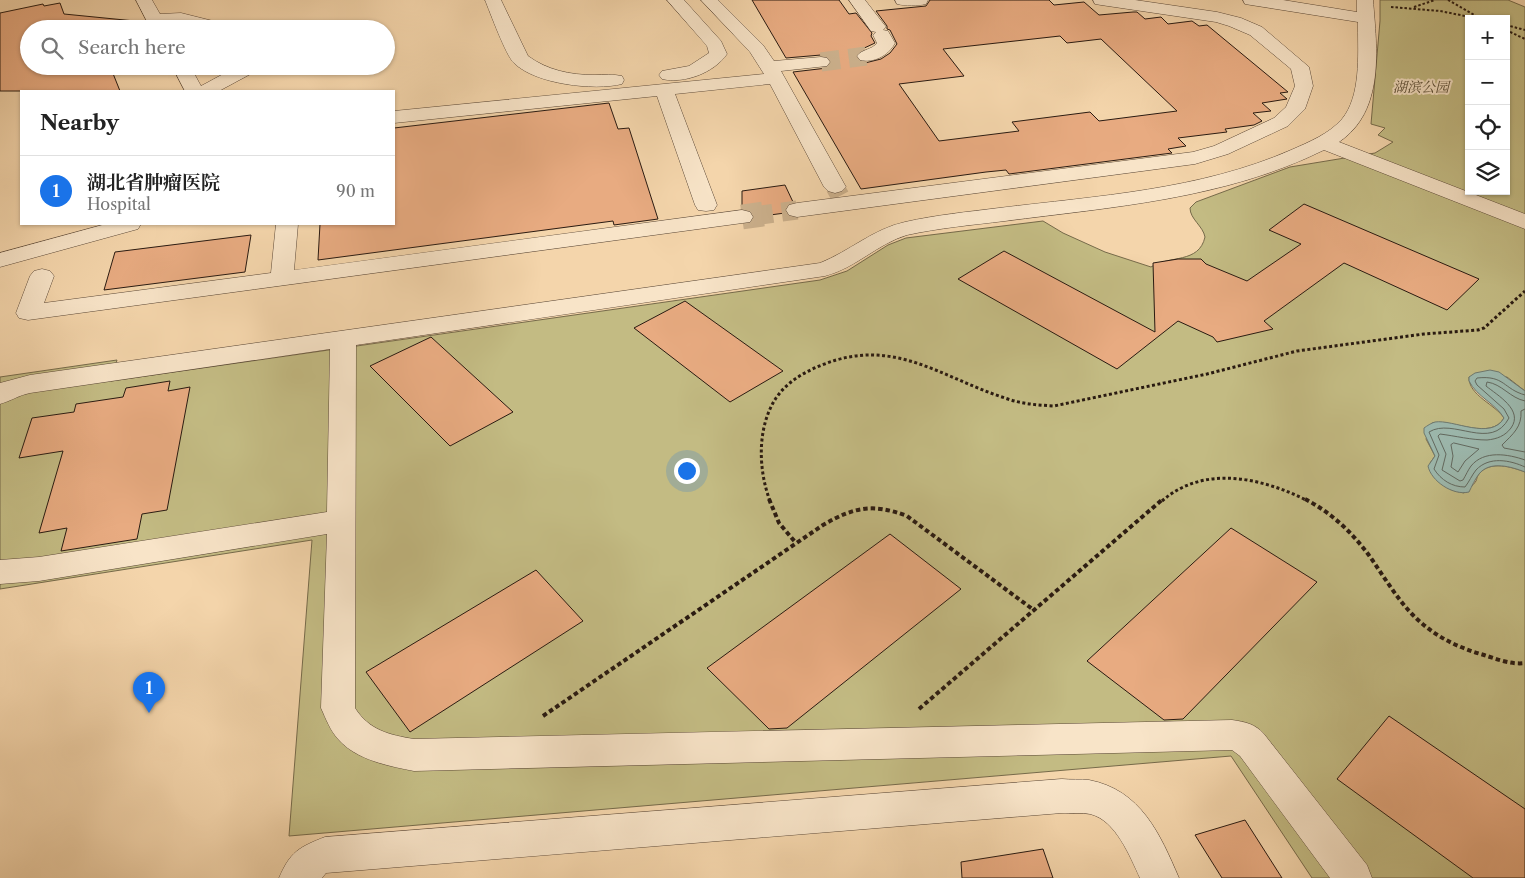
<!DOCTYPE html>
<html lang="en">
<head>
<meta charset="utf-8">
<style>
	body { margin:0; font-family:"Libre Caslon Text","Noto Serif SC",serif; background:#f6f6f6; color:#222 }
	.controls { position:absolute; right:15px; top:15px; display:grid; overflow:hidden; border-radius:0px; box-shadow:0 1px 4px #0004 }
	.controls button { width:45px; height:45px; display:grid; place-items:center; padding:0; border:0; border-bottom:1px solid #e0e0e0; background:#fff; color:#222; font:25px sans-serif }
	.you { position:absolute; left:686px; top:470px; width:18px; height:18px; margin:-12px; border:4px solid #fff; border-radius:50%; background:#1a73e8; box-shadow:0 0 0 8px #1a73e833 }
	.badge { display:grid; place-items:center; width:32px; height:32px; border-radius:50%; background:#1a73e8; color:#fff; font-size:16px; font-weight:700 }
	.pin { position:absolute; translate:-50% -41px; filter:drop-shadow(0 1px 2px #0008) }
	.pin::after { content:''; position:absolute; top:26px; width:18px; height:15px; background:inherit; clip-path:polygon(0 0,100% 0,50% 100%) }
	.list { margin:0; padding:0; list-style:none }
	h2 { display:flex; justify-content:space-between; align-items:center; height:65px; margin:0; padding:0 20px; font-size:21px }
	h2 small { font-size:16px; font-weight:400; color:#767676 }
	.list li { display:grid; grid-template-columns:32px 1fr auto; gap:15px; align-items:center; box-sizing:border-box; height:70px; padding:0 20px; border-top:1px solid #e0e0e0 }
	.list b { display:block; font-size:19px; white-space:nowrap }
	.list p { margin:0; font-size:16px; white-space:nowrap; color:#767676 }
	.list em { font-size:16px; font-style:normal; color:#767676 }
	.icon { flex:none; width:28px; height:28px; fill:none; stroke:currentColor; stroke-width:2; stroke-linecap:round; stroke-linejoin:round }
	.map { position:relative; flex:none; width:1525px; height:878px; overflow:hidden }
	.search { position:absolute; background:#fff; box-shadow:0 1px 4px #0004; left:20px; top:20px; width:375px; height:55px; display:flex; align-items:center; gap:12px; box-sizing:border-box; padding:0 18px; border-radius:28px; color:#767676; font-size:19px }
	.panel { position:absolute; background:#fff; box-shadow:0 1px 4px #0004; left:20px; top:90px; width:375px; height:135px; border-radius:0px }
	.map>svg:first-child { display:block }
</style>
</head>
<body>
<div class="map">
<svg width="1525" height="878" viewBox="0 0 1525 878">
	<rect width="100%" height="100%" fill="#f4d5ab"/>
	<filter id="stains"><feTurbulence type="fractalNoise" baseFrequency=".004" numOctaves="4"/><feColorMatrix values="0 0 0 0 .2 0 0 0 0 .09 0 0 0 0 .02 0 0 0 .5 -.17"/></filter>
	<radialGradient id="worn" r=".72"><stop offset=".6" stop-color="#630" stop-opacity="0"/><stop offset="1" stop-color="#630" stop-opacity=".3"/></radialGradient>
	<path fill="#c3bb83" stroke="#766a4a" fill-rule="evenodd" d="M1380,0h128l17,7v384l-18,-14h-38c-1,18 27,28 35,41 -13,23 -52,1 -72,5l-6,16 9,17 -5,7c8,20 13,26 34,30 4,-4 9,-7 12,-12 1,-2 1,-5 3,-7 11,-14 33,-7 46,-2v406h-213l-81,-122 -942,80 23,-296 -312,49v-212l117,-17 -6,21 709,-101 27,-9 41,-26 18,-7 137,-17 20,12 42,19 46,15c18,-12 48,-3 54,-30 -2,-11 -15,-18 -15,-29l6,-6 94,-35 85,-14 18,-11 -15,-7 7,-7 -14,-4 9,-103zM1469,19h37v172h-37z"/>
	<path fill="#9cb8ad" stroke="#6e796f" d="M1490,370l9,2 26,19v81c-13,-5 -35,-12 -46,2 -4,5 -7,12 -10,18 -16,4 -38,-11 -41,-26l7,-10 -11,-23v-5c3,-2 7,-5 11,-6 18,-3 56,19 69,-4 -9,-15 -27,-21 -35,-37v-4l6,-4z"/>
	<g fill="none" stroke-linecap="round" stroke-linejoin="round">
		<path stroke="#62695f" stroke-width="1" d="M1525,395c-22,-6 -20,-20 -48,-17l-2,3 2,4 27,24 5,9c-18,34 -56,-1 -80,14l10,23 -5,14c7,11 18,18 31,18 4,-5 7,-12 11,-17 13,-14 34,-10 49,-3
			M1525,401c-15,-3 -23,-17 -38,-19l-1,4c11,9 38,24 25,42 -6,8 -14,11 -24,12 -16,0 -31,-4 -47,-6l-2,2 8,18 -4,16 18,11 3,-1c3,-5 5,-10 8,-14 13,-16 37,-12 54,-6
			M1525,409l-4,2c1,16 -8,23 -19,34l2,3 21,4
			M1454,443l25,6 -14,12 -7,11 -7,-5 2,-11 -2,-11z"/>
	</g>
	<path fill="#e8ab81" stroke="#291a11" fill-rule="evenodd" d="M752,0h87l10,14 7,-1 16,20 -1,3 4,7 -15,7 -5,6 3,5 7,2 16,-4 9,-6 7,-9 -7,-14 -3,-1v-3l-11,-15 50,-5 4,-6h119l5,5 30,-3 15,13 34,-3h4l8,7 16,-2 7,7 24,-3 7,5 8,-1 81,67 -8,1 7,6 -25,4 9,8 -18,2 9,8 -8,4 -29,4 2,3 -49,6 8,8 -18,3 4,4 -163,21 -3,-4 -20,2 -125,17 -68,-117 34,-4 5,-7 -5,-5 -6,-1 -35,3zM1060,36l7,7 34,-4 76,72 -78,10 -9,-9 -78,10 7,9 -80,10 -40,-57 65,-8 -21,-27z
		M60,3l4,11 81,8 4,7h-120v37h81l10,25h-120v-78l43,-9 1,2z
		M609,103l9,26 11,-1 29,91 -44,6 -1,-4 -295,39 2,-36h74v-96z
		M785,185l8,17 -6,2 -3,5 1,4 -30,4 -5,-7 -8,-2v-17z
		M1304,204l175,75 -32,31 -103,-47 -80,58 9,8 -56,13 -4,-5 -35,-16 -61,48 -159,-90 46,-28 151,81 -2,-69 25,-4h23l5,5 41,17 54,-37 -32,-14z
		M251,235l-6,37 -141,18 11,-38z
		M685,301l98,70 -53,31 -96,-74z
		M431,337l82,75 -63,34 -80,-80z
		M170,381l-2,10 22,-4 -23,123 -25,4 -5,25 -76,12 6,-23 -28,5 24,-82 -44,7 13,-40 42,-6 2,-8 47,-7 3,-9z
		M1231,528l86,54 -134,137 -19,1 -77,-59z
		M890,534l71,55 -174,139 -18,1 -62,-61z
		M536,570l47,51 -173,111 -44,-60z
		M1389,716l136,93v69h-52l-136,-99z
		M1245,820l37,58h-60l-27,-43z
		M1043,849l10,29h-91l-1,-16z"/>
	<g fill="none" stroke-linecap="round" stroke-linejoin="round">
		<path stroke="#cbb08c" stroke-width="19" stroke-dasharray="19 9" stroke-linecap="butt" d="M821,62l45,-6
			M835,187l5,9
			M754,216l43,-6"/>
		<path stroke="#cbb08c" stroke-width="25" stroke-dasharray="25 12" stroke-linecap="butt" d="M742,217l21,-3"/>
		<defs>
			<path id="minor" d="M136,0h16l8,14 21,-1 48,12 2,4h-29l-21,-6 -15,1 2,5h-17z
				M485,0h16l27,56c19,14 42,19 66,19 10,0 19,-1 28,1l2,4 -2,4c-28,7 -87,0 -108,-21 -8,-7 -24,-51 -29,-63z
				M667,0h17l37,41 6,13c-13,19 -43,30 -65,25l-3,-4 3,-4 27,-5 20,-13 -2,-7z
				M701,0h17l45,45 11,16 47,-4 6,1 3,4 -3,4 -46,5 65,116 -4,4 -7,2 -7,-2 -4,-4 -54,-103 -95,10 42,111 -3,5 -8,1 -8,-1 -3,-5 -38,-109 -263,27v-12l370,-37 -14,-22z
				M849,0h16l21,27 -3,3 5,1 7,12c-7,13 -21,20 -35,17l-3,-4c5,-7 15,-6 20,-13l-4,-8 3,-3 -5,-1z
				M895,0h33l-2,4c-9,2 -20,2 -29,0z
				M1093,0h42l82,12 24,6 21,9 47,40 4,19 -8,23 -17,17 -60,28 -33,10 -398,53 -8,-2 -3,-5 3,-5 8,-2 396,-51 21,-6 60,-28 12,-11 9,-21 -4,-17 -41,-34 -21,-9 -13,-4 -115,-17 -6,-1z
				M1243,0h40l74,12v-12h16c4,49 12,111 -34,142l186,72v15l-201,-79c-99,49 -211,57 -319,71 -33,4 -66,7 -98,14 -30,9 -51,33 -82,41l-469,69 -1,363c14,22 34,27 59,31l818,-19c14,2 23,4 32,14l103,131 5,13h-42l-90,-122 -8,-6 -818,21c-25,-5 -58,-11 -76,-32 -8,-9 -12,-20 -17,-31l6,-174 -288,47 -39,3v-24l39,-3 288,-45 3,-163 -300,44c-11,2 -19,8 -30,11v-21l30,-8 790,-112c30,-12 53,-34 85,-41 31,-7 62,-10 94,-14 98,-12 201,-18 292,-58 18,-8 38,-16 51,-31 19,-23 16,-64 16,-92v-5l-107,-17 -6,-1z
				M172,66h18l11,20 37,-20h23l-3,4 -39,21h-34z
				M742,210l8,2 3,5 -3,5 -722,98 -9,-2 -3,-5 14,-37 4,-5 8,-2 8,2 4,5 -10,27 227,-30 5,-49h22l-4,46z
				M106,224h35l-3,5 -138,38v-14z
				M1062,779c9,1 18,0 27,1 52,10 71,54 90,98h-39c-10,-21 -24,-58 -50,-64 -9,-2 -19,0 -28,-1l-736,60 -4,5h-43c11,-26 20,-31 46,-41z"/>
		</defs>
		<use href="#minor" stroke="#5c4938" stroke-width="1"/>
		<path stroke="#291a11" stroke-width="2" stroke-dasharray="2.5 2" stroke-linecap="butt" d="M1448,0l28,16
			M1391,7l49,4 40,8
			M1414,7l21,-7
			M1506,25l19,5
			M1506,30l19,9"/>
		<path stroke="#291a11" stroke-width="3" stroke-dasharray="3 2.5" stroke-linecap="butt" d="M770,501c-12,-32 -13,-74 6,-103 11,-16 28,-26 46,-33 71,-29 118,12 183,33 16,6 32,7 49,8l153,-32 90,-23 127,-17 54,-4 6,-2 41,-37
			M1162,501c42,-37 101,-23 146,0"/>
		<path stroke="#291a11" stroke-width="4" stroke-dasharray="4.5 3" stroke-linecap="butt" d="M769,499l10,24 17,20
			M1305,499c29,15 52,38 70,65 13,19 25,39 42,55 19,18 42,29 67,36 12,4 28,10 41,8
			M919,709l244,-210
			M543,716l280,-191c31,-18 50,-22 84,-9l128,95"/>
		<use href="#minor" fill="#f8e4c8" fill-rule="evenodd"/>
	</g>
	<g text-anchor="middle" stroke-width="4" stroke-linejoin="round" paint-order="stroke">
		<g font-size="14" font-style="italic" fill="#574a33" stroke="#f8e4c8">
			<text x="1421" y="92">湖滨公园</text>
		</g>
	</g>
	<rect width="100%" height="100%" filter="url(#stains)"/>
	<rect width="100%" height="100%" fill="url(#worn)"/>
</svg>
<div class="controls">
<button>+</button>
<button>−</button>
<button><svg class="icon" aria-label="locate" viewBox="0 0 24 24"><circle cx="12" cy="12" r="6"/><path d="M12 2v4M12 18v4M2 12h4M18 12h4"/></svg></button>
<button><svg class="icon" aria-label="layers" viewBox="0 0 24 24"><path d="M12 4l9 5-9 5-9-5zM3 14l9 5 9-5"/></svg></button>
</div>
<div class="you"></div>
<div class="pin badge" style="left:149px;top:713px">1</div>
<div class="search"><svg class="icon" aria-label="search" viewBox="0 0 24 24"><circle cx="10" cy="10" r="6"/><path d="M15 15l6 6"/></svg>Search here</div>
<section class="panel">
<h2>Nearby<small></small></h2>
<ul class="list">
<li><span class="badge">1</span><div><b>湖北省肿瘤医院</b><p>Hospital</p></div><em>90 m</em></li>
</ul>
</section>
</div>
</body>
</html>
